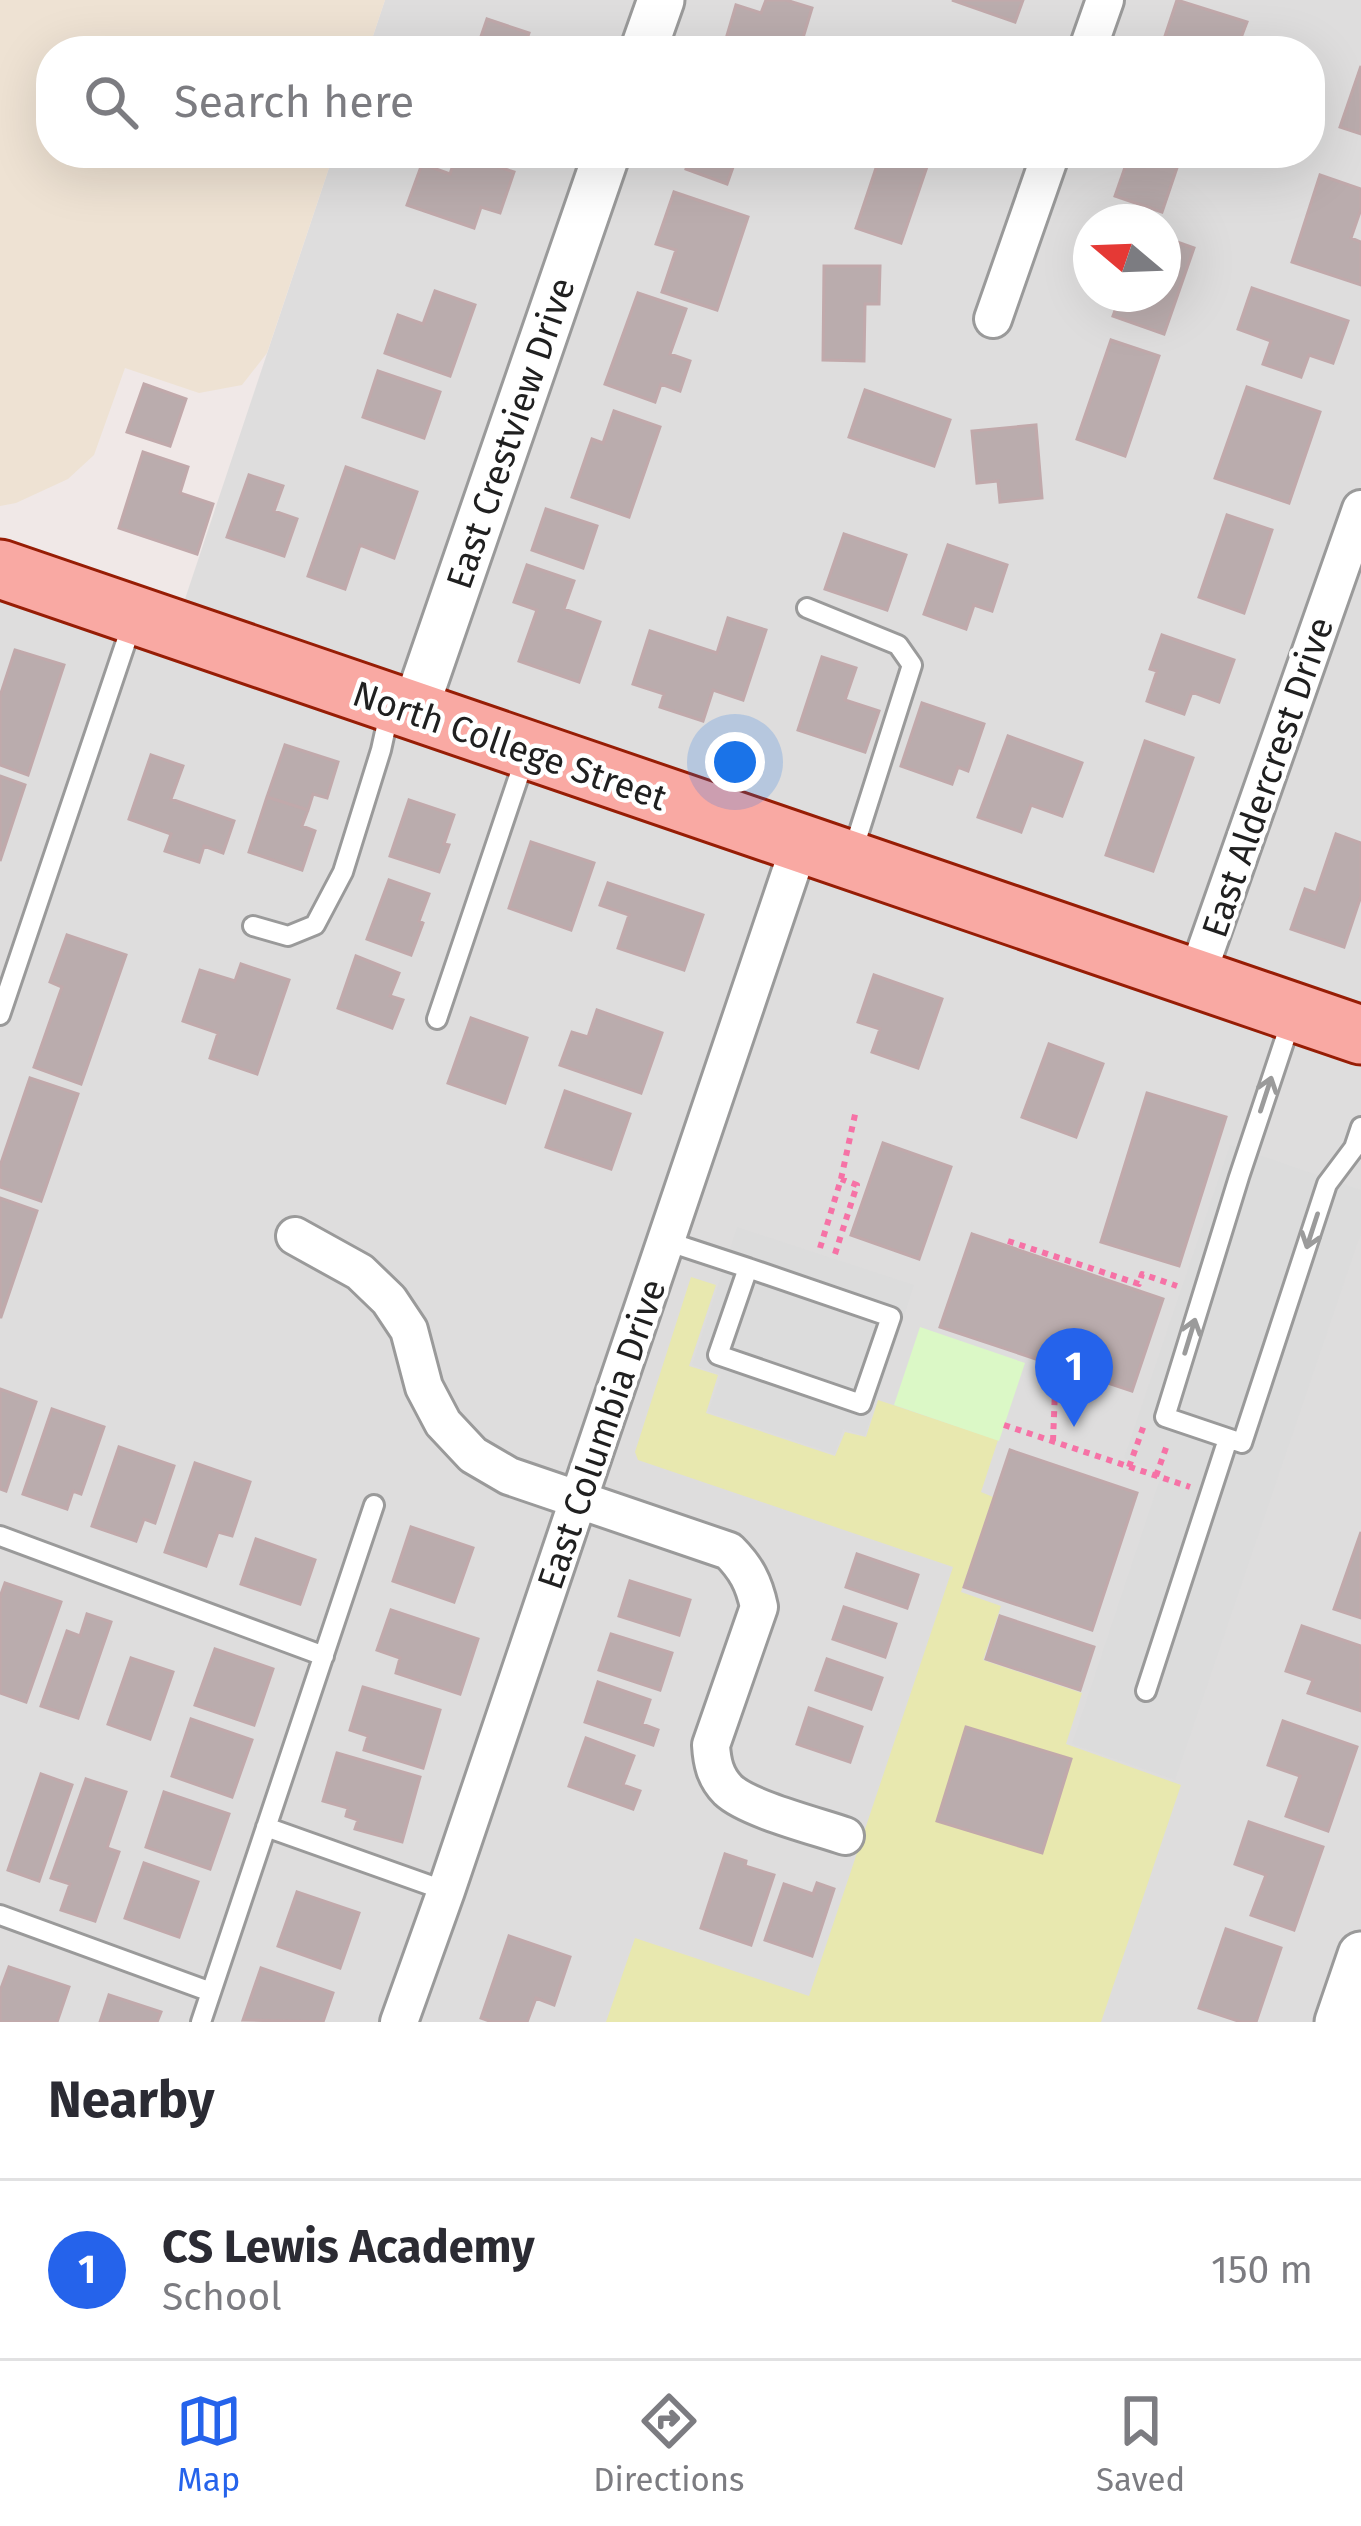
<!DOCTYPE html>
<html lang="en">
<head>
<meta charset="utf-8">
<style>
	body { margin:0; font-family:"Fira Sans",sans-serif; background:#f7f7f7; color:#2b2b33 }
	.compass { position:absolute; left:1073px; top:204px; width:108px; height:108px; border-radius:50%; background:#fff; box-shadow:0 12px 48px #0002; rotate:289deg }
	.you { position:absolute; left:735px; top:762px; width:42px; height:42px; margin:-30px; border:9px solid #fff; border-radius:50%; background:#1a73e8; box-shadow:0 0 0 18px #1a73e833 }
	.badge { display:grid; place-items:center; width:78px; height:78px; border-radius:50%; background:#2563eb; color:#fff; font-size:39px; font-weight:700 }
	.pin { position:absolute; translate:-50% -99px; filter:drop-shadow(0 3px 6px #0008) }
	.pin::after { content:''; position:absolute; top:63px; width:42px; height:36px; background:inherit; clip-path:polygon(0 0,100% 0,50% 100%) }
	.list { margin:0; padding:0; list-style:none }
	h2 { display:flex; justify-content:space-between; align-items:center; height:156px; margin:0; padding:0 48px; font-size:51px }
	h2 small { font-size:39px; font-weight:400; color:#7c7c81 }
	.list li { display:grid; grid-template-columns:78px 1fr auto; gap:36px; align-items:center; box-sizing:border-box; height:180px; padding:0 48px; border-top:3px solid #e1e1e2 }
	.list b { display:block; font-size:45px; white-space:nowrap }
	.list p { margin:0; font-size:39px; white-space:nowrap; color:#7c7c81 }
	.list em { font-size:39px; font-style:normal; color:#7c7c81 }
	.icon { flex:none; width:66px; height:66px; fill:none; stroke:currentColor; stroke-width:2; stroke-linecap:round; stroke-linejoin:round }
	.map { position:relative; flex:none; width:1361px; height:2022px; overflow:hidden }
	.search { position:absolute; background:#fff; box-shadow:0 12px 48px #0002; left:36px; right:36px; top:36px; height:132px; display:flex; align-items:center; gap:30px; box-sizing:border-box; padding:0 42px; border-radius:48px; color:#7c7c81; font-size:45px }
	.sheet { height:336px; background:#fff }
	nav { display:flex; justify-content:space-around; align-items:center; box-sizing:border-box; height:168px; border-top:3px solid #e1e1e2; background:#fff; font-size:33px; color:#7c7c81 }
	nav a { display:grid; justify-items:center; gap:6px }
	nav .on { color:#2563eb }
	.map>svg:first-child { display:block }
</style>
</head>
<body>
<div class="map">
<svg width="1361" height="2022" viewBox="0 0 1361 2022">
	<rect width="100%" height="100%" fill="#f0e8e7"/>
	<path fill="#dedddd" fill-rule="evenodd" d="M385,0h976v2022h-1361v-1453l175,60 159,-476h976v-102h-942zM1091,222h72v72h-72z"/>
	<path fill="#eee2d3" d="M0,0h385l-17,51h-317v102h283l-67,200 -25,32 -43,8 -74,-25 -31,87 -26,24 -52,24 -16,3z"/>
	<path fill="#e8e8af" d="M691,1277l25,8 -27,81 29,9 -12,38 129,43 10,-24 21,5 12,-37 120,40 -17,52 12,5 -32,95 40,14 -18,54 99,33 -16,51 115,41 -80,237h-495l29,-84 174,58 144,-429 -315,-107 -3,-8z"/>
	<path fill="#dbf8c6" d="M920,1327l105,36 -26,78 -105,-36z"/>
	<path fill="#dcdcdc" d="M1230,1145l131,45v43l-186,547 -103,-36 90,-271 -38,-15z
		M737,1227l177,58 -49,151 -22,-7 -8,25 -127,-42 13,-37 -29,-10z"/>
	<path fill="#baacad" stroke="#c1a9ab" stroke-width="3" d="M766,0h20l26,8 -13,43 -76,-2 13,-44 25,8z
		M952,0h71l-8,22z
		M1177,0l70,22 -11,29h-76z
		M487,19l42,14 -6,18h-47z
		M1361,66v68l-21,-7z
		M457,153l57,19 -14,41 -19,-6 -7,21 -67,-23 15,-41 28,10z
		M691,153h47l-11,31 -41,-15z
		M881,153l50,2 -30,88 -45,-15z
		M1130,153h52l-20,59 -47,-16z
		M1320,175l41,14v20l-10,29 10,4v43l-69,-23z
		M674,192l74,25 -31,93 -55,-18 14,-42 -20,-6z
		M1163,237l31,11 -30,86 -51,-18 8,-22h42z
		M824,266h56l-1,38h-14l-1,57 -41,-1z
		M1252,288l96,33 -15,42 -24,-8 -8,22 -38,-13 8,-23 -33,-12z
		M435,291l40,14 -25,71 -65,-23 13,-38 25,9z
		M638,293l48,16 -16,45 20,7 -10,30 -19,-7 -6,18 -50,-18z
		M1111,340l48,16 -34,100 -48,-17z
		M378,371l62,21 -16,46 -61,-21z
		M144,384l42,15 -16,47 -43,-14z
		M1247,387l73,25 -31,91 -74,-25z
		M865,390l85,30 -16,46 -85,-29z
		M614,411l46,16 -31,90 -57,-20 20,-58 11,4z
		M1036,425l6,73 -42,4 -2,-21 -21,2 -5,-52z
		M143,452l45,15 -8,26 33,11 -16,50 -78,-26z
		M346,467l71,25 -23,66 -34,-13 -15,44 -37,-13z
		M249,475l34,11 -9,25 23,8 -13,37 -57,-19z
		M546,509l51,17 -14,42 -51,-18z
		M1227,515l45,15 -28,83 -45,-16z
		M844,534l62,21 -19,55 -62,-21z
		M948,545l59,20 -15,46 -18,-6 -8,24 -42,-15z
		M527,565l47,16 -10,28 36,13 -21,60 -60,-21 18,-51 -23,-8z
		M728,618l38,12 -23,70 -30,-10 -10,31 -43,-14 4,-13 -31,-10 17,-53 67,22z
		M1162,635l72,25 -15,42 -27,-10 -8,22 -37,-13 10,-30 -7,-2z
		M15,650l49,15 -36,110 -28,-10v-69z
		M822,657l34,11 -11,32 34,11 -14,41 -67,-22z
		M922,703l62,21 -16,47 -10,-4 -6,17 -51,-18z
		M1008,736l74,27 -20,53 -31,-11 -10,27 -43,-15z
		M1145,741l48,17 -40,113 -47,-16z
		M285,745l53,17 -11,36 -14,-4 -5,16 -41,-13z
		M151,755l32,11 -12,33 63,22 -11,32 -19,-7 -5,16 -34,-11 6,-17 -42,-15z
		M0,776l25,9 -25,76z
		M267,797l41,13 -6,16 13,5 -13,39 -53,-18z
		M409,800l45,15 -10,29 5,1 -10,27 -49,-16z
		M1336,834l25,9v53l-17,51 -53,-18 14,-40 11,4z
		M531,842l63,21 -23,67 -62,-22z
		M389,880l40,14 -10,27 4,2 -12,32 -44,-16z
		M608,883l95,32 -19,55 -66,-22 11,-33 -29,-10z
		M67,935l59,20 -45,129 -47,-17 28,-80 -12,-5z
		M356,956l43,17 -9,23 13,4 -11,28 -54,-20z
		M241,964l48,16 -32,94 -47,-16 8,-25 -35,-12 17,-51 35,11z
		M874,975l68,24 -24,69 -46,-16 8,-23 -22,-7z
		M597,1010l65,23 -21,60 -81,-28 12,-33 16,5z
		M471,1018l56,20 -22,65 -57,-20z
		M1049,1044l54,20 -27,73 -54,-20z
		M30,1078l48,16 -37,107 -41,-14v-21z
		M565,1091l65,23 -19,55 -65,-22z
		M1147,1093l79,24 -47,149 -78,-24z
		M883,1143l68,24 -32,92 -68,-24z
		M0,1198l37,13 -36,106h-1z
		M972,1234l191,65 -31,92 -192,-64z
		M0,1389l36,13 -30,89 -6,-2z
		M52,1409l52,18 -23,67 -8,-3 -6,18 -44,-15z
		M119,1447l55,19 -19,57 -11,-4 -8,22 -44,-15z
		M1010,1450l127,43 -45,137 -128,-43z
		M195,1463l55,19 -18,54 -14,-4 -12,34 -41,-14z
		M411,1527l62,21 -19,54 -61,-21z
		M1361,1532v86l-27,-9z
		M256,1539l59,21 -15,44 -59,-20z
		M857,1554l61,21 -11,33 -61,-21z
		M630,1581l60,19 -11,35 -60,-19z
		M5,1583l56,19 -35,100 -26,-9v-96z
		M844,1607l52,17 -11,33 -52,-18z
		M391,1610l87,29 -18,55 -64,-21 4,-15 -23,-8z
		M87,1614l24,8 -33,96 -37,-12 26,-75 13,5z
		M1000,1616l94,31 -14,43 -94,-31z
		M1302,1626l59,20v65l-53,-18 5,-13 -27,-9z
		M611,1634l61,19 -12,37 -61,-20z
		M215,1649l58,20 -19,56 -59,-20z
		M131,1658l42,14 -23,67 -42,-15z
		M827,1659l55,19 -11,31 -55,-19z
		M598,1682l52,18 -8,24 16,6 -5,15 -68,-23z
		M363,1687l77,23 -17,58 -59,-18 4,-14 -18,-6z
		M809,1708l53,19 -12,35 -53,-18z
		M191,1719l61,21 -20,57 -60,-21z
		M1283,1721l74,26 -29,84 -42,-15 14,-40 -32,-11z
		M966,1727l105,32 -29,94 -105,-32z
		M586,1738l48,18 -11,29 17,6 -7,18 -64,-23z
		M337,1753l83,24 -18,65 -47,-13 3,-9 -12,-4 2,-8 -25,-7z
		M41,1774l31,11 -33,96 -31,-11z
		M86,1779l40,13 -19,56 12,4 -24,69 -34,-11 9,-26 -19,-6z
		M164,1792l65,22 -19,55 -64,-22z
		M1249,1822l74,25 -29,83 -43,-15 15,-40 -31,-11z
		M725,1854l21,7 -1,5 29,9 -23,70 -50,-17z
		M144,1863l54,19 -19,55 -54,-19z
		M817,1883l17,6 -22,67 -47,-16 19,-56 29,10z
		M297,1892l62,21 -19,55 -62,-22z
		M1226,1929l55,19 -25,74h-15l-42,-14z
		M509,1936l61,21 -16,48 -18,-7 -9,24h-35l-11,-4z
		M9,1967l60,20 -12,35h-57v-31z
		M261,1968l72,25 -10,29 -80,-2z
		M109,1995l52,17 -4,10h-57z"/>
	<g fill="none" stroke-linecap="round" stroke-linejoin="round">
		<defs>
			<path id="service" d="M807,608l91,37 14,20 -61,192
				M253,926l35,10 27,-11 28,-53 38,-122 9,-41
				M0,1015l133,-394
				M1292,1018l-53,159 -74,240 77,26 85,-259 27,-36 7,-21
				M437,1019l89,-264
				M666,1241l82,27
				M748,1268l143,49 -30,87 -143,-49z
				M0,1536l324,120
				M1146,1691l82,-252
				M266,1827l180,64
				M0,1915l211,77
				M201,2022l173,-517"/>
			<path id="minor" d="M1087,51l18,-51
				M993,319l58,-166
				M1196,978l165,-469
				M295,1236l65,36 29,28 20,30 15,57 19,36 30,32 36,21 220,75c17,17 25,32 30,56l-48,138c1,17 4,32 17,45 20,19 88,36 117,46
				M399,2022l47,-131 354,-1047"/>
			<path id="tertiary" d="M643,51l18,-51
				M414,712l193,-559
				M1338,2022l23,-67"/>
			<path id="primary" d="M0,569l1361,466"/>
		</defs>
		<use href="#service" stroke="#9a9a9a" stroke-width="24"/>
		<use href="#minor" stroke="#9a9a9a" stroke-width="42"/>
		<use href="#tertiary" stroke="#9a9a9a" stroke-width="51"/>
		<use href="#primary" stroke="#971d05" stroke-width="63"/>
		<path stroke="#f672a6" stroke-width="6" stroke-dasharray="6 6" stroke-linecap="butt" d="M1008,1241l131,43 3,-10 35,12
			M820,1248l21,-69 15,-69
			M835,1254l22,-69 -16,-6
			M1004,1425l186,62
			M1053,1441l3,-75
			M1129,1467l15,-42
			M1156,1476l11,-31"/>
		<use href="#service" stroke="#fff" stroke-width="18"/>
		<use href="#minor" stroke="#fff" stroke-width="36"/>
		<use href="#tertiary" stroke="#fff" stroke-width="45"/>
		<use href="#primary" stroke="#f9a9a3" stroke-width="57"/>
	</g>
	<defs><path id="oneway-shaft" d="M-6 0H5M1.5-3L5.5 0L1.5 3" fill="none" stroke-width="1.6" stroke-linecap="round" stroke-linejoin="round" transform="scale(3)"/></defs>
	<g stroke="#9b9b9b">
		<use href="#oneway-shaft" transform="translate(1266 1094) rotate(-72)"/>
		<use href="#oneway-shaft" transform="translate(1312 1231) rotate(108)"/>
		<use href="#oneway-shaft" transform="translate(1190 1336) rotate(-73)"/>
	</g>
	<g text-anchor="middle" stroke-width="9" stroke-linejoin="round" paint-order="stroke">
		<g font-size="36" fill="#202020" stroke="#fff">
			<text transform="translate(510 433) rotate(-71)" y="13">East Crestview Drive</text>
			<text transform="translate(510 745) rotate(19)" y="13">North College Street</text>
			<text transform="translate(1267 777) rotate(-71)" y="13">East Aldercrest Drive</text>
			<text transform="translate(601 1434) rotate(-71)" y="13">East Columbia Drive</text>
		</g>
	</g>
</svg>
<svg class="compass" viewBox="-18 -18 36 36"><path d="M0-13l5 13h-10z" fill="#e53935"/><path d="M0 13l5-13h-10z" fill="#7c7c81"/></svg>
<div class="you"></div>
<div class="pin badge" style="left:1074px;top:1427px">1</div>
<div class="search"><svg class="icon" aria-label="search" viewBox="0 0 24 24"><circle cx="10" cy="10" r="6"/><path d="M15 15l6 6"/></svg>Search here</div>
</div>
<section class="sheet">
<h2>Nearby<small></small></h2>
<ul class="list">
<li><span class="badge">1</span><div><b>CS Lewis Academy</b><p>School</p></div><em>150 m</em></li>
</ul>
</section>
<nav>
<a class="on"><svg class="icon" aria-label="map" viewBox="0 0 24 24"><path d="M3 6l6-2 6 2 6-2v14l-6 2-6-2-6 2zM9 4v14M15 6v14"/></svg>Map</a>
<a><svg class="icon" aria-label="directions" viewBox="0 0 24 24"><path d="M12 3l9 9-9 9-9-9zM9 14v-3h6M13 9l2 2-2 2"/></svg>Directions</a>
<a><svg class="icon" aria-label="saved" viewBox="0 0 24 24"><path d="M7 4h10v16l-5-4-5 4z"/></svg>Saved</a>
</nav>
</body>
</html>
